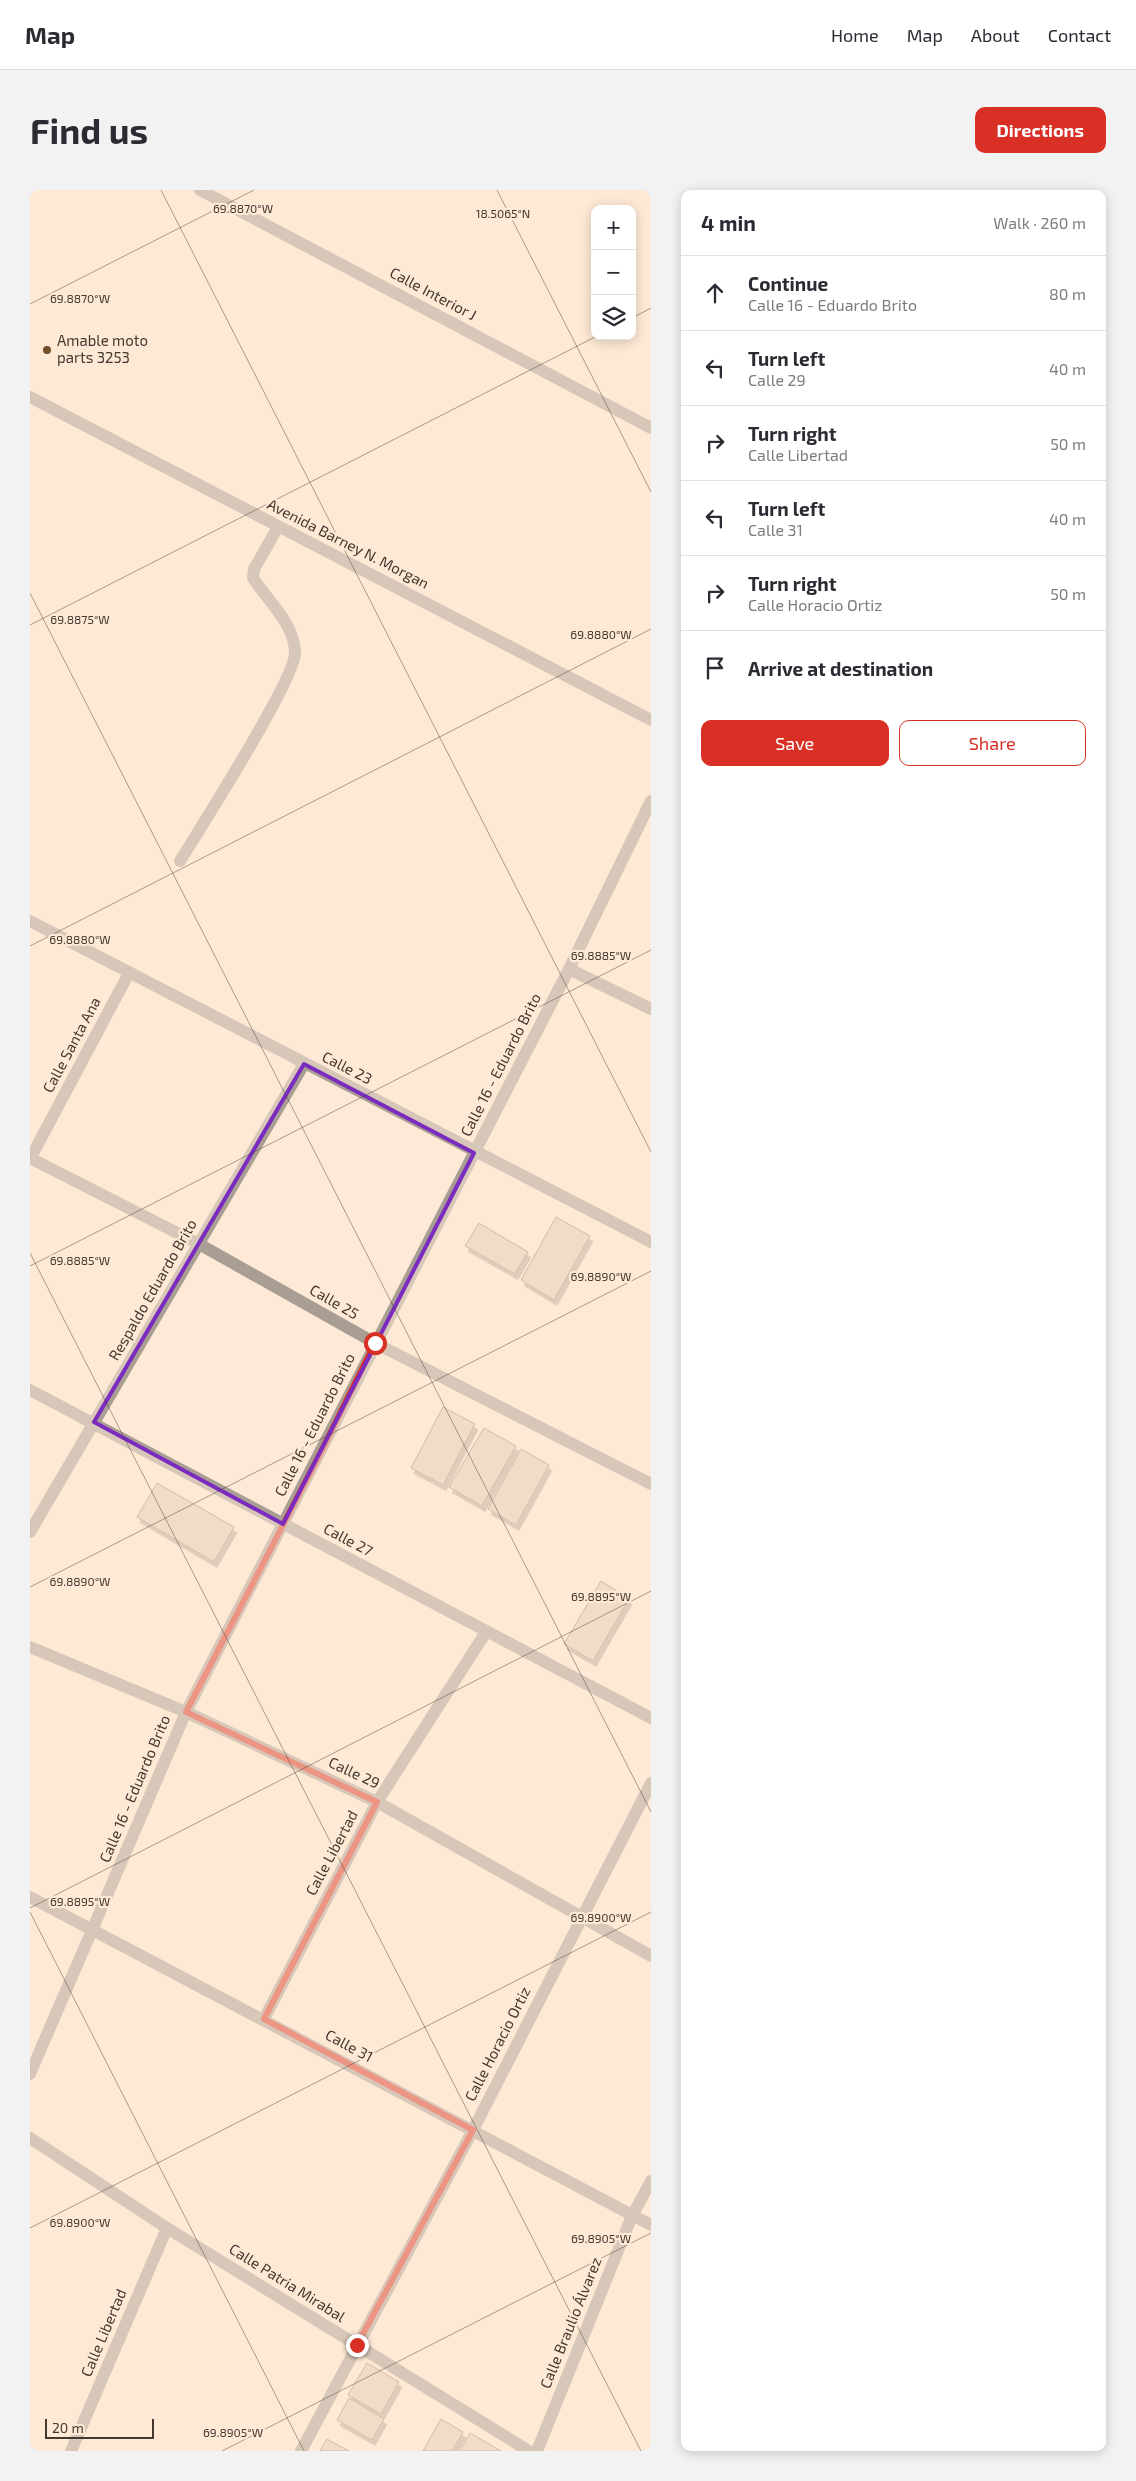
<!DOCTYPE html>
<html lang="en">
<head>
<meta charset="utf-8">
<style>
	body { margin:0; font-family:"Exo 2",sans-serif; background:#f2f2f3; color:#2b2b33 }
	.controls { position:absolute; right:15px; top:15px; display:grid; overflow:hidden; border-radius:10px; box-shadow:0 2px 12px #0003 }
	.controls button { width:45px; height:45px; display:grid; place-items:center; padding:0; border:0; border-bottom:1px solid #e1e1e2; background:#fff; color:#2b2b33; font:25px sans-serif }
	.scale { position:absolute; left:15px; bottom:12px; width:109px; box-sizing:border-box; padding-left:5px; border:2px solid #43392f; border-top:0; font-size:14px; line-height:18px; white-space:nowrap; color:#43392f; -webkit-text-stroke:4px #fee9d6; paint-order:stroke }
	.stop { position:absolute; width:15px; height:15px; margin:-11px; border:4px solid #d93025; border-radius:50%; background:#fff }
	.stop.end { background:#d93025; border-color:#fff; box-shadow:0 1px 5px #0008 }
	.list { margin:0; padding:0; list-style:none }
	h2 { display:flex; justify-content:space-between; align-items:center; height:65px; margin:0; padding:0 20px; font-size:21px }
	h2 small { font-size:16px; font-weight:400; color:#7c7c81 }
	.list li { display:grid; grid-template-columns:32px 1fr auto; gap:15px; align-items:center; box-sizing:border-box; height:75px; padding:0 20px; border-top:1px solid #e1e1e2 }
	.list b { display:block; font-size:19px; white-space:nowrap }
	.list p { margin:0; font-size:16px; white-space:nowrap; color:#7c7c81 }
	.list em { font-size:16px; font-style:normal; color:#7c7c81 }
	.actions { display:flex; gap:10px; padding:15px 20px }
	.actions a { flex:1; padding:11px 0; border:1px solid #d93025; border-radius:10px; text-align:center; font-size:18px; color:#d93025 }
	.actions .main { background:#d93025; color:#fff }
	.icon { flex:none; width:28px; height:28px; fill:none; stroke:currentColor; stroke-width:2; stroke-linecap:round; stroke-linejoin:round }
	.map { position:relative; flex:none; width:621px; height:2261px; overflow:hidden; border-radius:10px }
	header { display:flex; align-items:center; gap:30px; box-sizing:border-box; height:70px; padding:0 25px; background:#fff; border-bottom:1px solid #e1e1e2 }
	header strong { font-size:24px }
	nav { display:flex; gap:28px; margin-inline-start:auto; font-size:18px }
	.intro { display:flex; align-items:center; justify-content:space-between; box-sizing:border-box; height:120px; padding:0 30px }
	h1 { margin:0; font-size:35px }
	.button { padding:12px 22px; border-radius:10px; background:#d93025; color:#fff; font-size:18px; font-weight:700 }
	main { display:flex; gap:30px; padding:0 30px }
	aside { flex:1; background:#fff; border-radius:10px; box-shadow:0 2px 12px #0003 }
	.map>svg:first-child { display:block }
</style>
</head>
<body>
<header>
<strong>Map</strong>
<nav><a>Home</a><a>Map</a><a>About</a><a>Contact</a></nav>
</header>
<div class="intro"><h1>Find us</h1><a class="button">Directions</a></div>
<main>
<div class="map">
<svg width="621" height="2261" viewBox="0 0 621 2261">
	<defs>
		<filter id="shadow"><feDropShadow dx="3" dy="5.5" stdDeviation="0" flood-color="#0004"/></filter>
	</defs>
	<rect width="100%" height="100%" fill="#fee9d6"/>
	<path fill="#e5ccb5" stroke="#9d8670" filter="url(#shadow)" d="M526,1027l34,19 -36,64 -33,-20z
		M449,1033l49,29 -13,22 -50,-28z
		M413,1217l32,17 -32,61 -32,-17z
		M454,1238l32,18 -34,60 -33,-19z
		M491,1259l28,16 -33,60 -28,-16z
		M127,1293l77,44 -20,35 -77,-45z
		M571,1391l28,18 -36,62 -29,-17z
		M337,2173l32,19 -18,32 -33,-19z
		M319,2208l35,21 -12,21 -35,-20z
		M411,2229l22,13 -11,19h-29z
		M440,2243l31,18h-41z
		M297,2249l22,12h-29z"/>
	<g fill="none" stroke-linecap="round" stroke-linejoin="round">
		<path stroke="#a89e94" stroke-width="12" d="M170,0l451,238
			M0,207l621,323
			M150,671c19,-31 117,-184 115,-209 -1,-29 -27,-51 -42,-74l1,-9 24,-42
			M0,731l621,321
			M539,779l82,40
			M0,968l169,86 176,99 276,141
			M0,969l99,-186
			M0,1200l621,328
			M0,1342l274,-468
			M0,1457l156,65 191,90 274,154
			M0,1707l621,328
			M234,1829l113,-217 109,-170
			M0,1884l156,-362 383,-743 82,-168
			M0,1948l137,90 362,223
			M41,2261l96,-223
			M271,2261l172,-321 178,-347
			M507,2261l95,-235 19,-35"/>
	</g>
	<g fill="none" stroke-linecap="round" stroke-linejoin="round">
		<path stroke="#d93025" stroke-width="6" d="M327,2155l116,-215 -209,-111 113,-217 -191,-90 136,-262 53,-107"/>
	</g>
	<path d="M0 0H621V2261H0ZM274,874l170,89 -191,371 -189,-102z" fill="#fee9d6" fill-opacity=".55" fill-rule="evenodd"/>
	<path fill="none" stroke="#7b2cbf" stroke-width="4" stroke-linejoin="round" d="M274,874l170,89 -191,371 -189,-102z"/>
	<path fill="none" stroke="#43392f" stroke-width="1" stroke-opacity="0.45" d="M131,0l490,962M467,0l154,302M0,114l224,-114M602,128l19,-10M0,403l621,1219M0,435l567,-289M0,756l621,-317M0,1063l611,1198M0,1076l621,-316M0,1397l621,-316M0,1718l621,-317M0,1722l274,539M0,2038l621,-316M192,2261l429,-218"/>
	<circle fill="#734f29" stroke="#fee9d6" stroke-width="2" cx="17" cy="160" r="5"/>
	<g text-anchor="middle" stroke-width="4.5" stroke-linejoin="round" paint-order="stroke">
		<g font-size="15" fill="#43392f" stroke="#fee9d6">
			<text transform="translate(403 104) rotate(28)" y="5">Calle Interior J</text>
			<text transform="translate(318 354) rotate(27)" y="5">Avenida Barney N. Morgan</text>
			<text transform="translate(42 855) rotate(-62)" y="5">Calle Santa Ana</text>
			<text transform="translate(471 875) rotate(-63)" y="5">Calle 16 - Eduardo Brito</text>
			<text transform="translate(317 878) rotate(27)" y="5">Calle 23</text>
			<text transform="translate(123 1100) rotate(-60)" y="5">Respaldo Eduardo Brito</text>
			<text transform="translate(304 1112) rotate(30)" y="5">Calle 25</text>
			<text transform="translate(285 1235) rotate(-63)" y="5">Calle 16 - Eduardo Brito</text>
			<text transform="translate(318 1350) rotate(28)" y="5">Calle 27</text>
			<text transform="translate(324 1583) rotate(25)" y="5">Calle 29</text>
			<text transform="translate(105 1599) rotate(-67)" y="5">Calle 16 - Eduardo Brito</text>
			<text transform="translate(302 1663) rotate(-62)" y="5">Calle Libertad</text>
			<text transform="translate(468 1854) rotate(-63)" y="5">Calle Horacio Ortiz</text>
			<text transform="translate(319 1856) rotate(28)" y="5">Calle 31</text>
			<text transform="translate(257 2093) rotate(32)" y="5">Calle Patria Mirabal</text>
			<text transform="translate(541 2133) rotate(-68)" y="5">Calle Braulio Álvarez</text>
			<text transform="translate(74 2143) rotate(-67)" y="5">Calle Libertad</text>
		</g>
		<g font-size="15" fill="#43392f" stroke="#fee9d6" text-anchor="start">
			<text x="27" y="156">Amable moto<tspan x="27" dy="17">parts 3253</tspan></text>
		</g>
	</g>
	<g font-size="12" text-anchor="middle" fill="#43392f" stroke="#fee9d6" stroke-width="4.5" stroke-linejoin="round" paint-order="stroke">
		<text x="213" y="23">69.8870°W</text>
		<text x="473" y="28">18.5065°N</text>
		<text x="50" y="113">69.8870°W</text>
		<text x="50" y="434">69.8875°W</text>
		<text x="571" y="449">69.8880°W</text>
		<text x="50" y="754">69.8880°W</text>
		<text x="571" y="770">69.8885°W</text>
		<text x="50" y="1075">69.8885°W</text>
		<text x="571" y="1091">69.8890°W</text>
		<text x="50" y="1396">69.8890°W</text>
		<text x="571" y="1411">69.8895°W</text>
		<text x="50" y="1716">69.8895°W</text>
		<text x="571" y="1732">69.8900°W</text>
		<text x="50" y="2037">69.8900°W</text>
		<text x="571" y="2053">69.8905°W</text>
		<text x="203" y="2247">69.8905°W</text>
	</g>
</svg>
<div class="controls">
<button>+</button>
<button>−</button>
<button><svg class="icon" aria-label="layers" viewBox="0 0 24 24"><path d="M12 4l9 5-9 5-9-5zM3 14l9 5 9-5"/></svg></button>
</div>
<div class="scale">20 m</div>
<div class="stop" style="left:345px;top:1153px"></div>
<div class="stop end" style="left:327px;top:2155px"></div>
</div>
<aside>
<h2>4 min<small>Walk · 260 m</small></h2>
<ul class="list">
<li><svg class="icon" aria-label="ahead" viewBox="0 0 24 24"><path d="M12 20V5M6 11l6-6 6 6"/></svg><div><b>Continue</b><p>Calle 16 - Eduardo Brito</p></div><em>80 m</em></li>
<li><svg class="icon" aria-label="left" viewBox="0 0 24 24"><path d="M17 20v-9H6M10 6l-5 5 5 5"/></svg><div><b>Turn left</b><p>Calle 29</p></div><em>40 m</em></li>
<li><svg class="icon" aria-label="right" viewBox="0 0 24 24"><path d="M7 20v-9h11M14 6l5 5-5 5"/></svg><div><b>Turn right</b><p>Calle Libertad</p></div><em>50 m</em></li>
<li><svg class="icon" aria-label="left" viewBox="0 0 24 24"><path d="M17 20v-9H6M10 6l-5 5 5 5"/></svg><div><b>Turn left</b><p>Calle 31</p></div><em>40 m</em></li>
<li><svg class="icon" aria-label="right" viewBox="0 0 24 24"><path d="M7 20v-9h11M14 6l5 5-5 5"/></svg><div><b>Turn right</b><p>Calle Horacio Ortiz</p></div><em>50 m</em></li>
<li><svg class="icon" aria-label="arrive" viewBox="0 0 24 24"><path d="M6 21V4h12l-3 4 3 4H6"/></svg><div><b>Arrive at destination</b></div></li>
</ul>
<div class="actions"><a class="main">Save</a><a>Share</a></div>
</aside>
</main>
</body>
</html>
